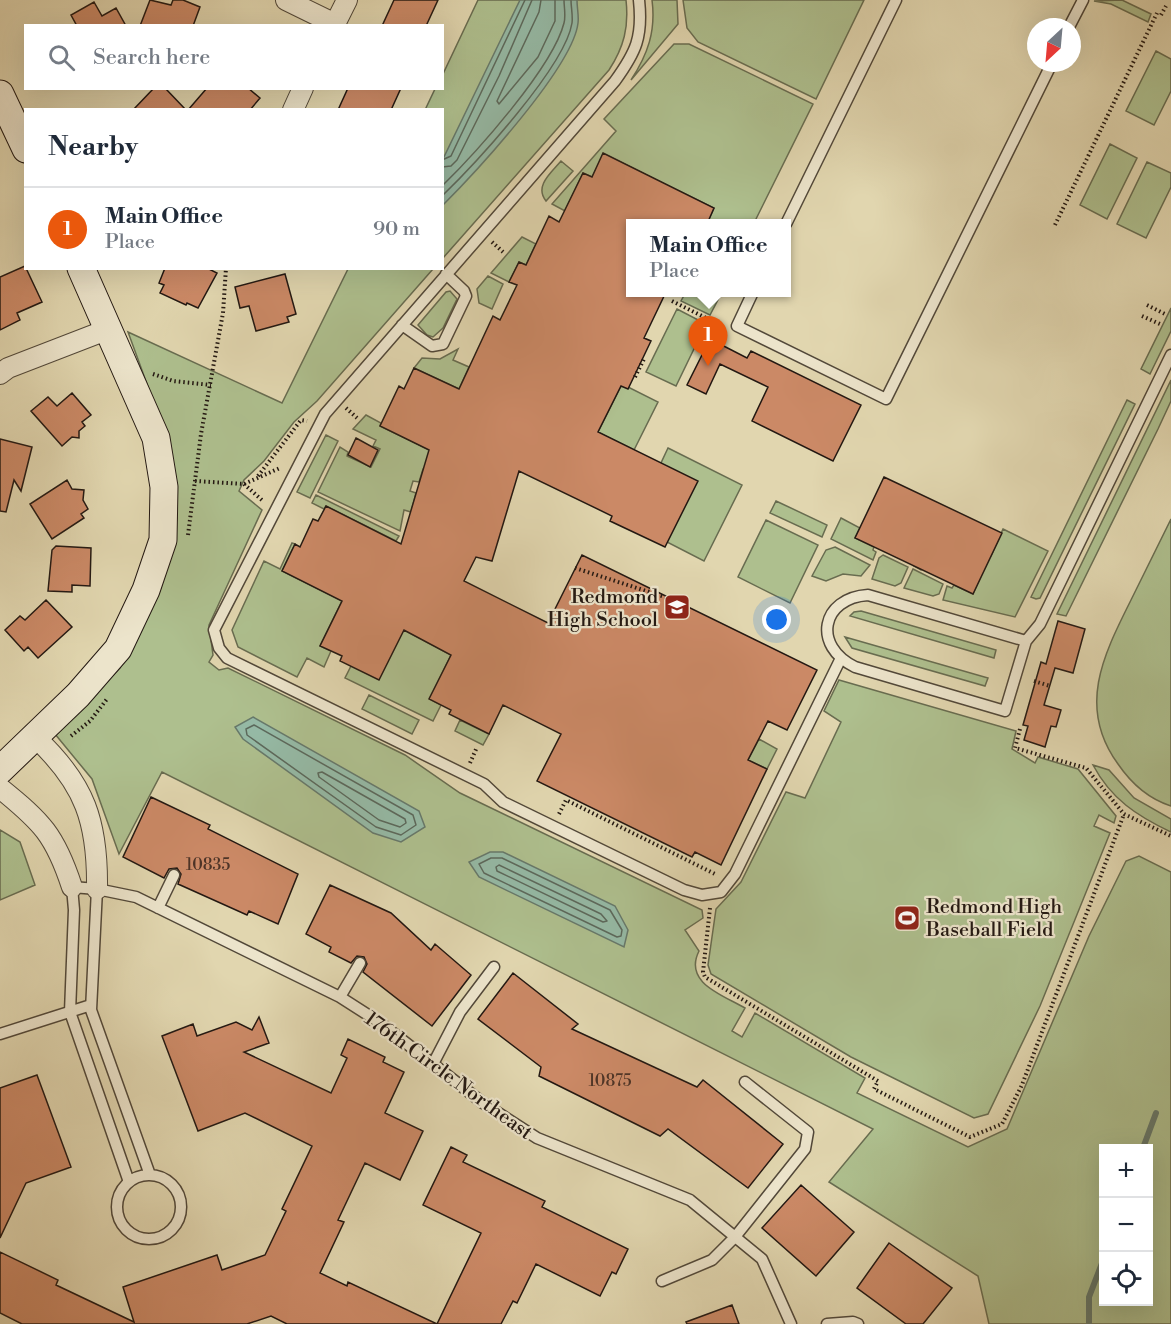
<!DOCTYPE html>
<html lang="en">
<head>
<meta charset="utf-8">
<style>
	body { margin:0; font-family:"Libre Bodoni",serif; background:#f2f2f3; color:#1f2937 }
	.controls { position:absolute; right:18px; bottom:18px; display:grid; overflow:hidden; border-radius:0px; box-shadow:0 6px 24px #0002 }
	.controls button { width:54px; height:54px; display:grid; place-items:center; padding:0; border:0; border-bottom:2px solid #e0e1e3; background:#fff; color:#1f2937; font:30px sans-serif }
	.compass { position:absolute; left:1027px; top:18px; width:54px; height:54px; border-radius:50%; background:#fff; box-shadow:0 6px 24px #0002; rotate:206deg }
	.you { position:absolute; left:777px; top:620px; width:21px; height:21px; margin:-15px; border:4px solid #fff; border-radius:50%; background:#1a73e8; box-shadow:0 0 0 9px #1a73e833 }
	.badge { display:grid; place-items:center; width:39px; height:39px; border-radius:50%; background:#ea580c; color:#fff; font-size:20px; font-weight:700 }
	.pin { position:absolute; translate:-50% -50px; filter:drop-shadow(0 2px 3px #0008) }
	.pin::after { content:''; position:absolute; top:32px; width:21px; height:18px; background:inherit; clip-path:polygon(0 0,100% 0,50% 100%) }
	.popup { position:absolute; left:626px; top:219px; width:165px; height:78px; box-sizing:border-box; display:grid; place-content:center; border-radius:0px; background:#fff; filter:drop-shadow(0 2px 4px #0005); font-size:20px; white-space:nowrap; color:#747a83 }
	.popup b { font-size:22px; color:#1f2937 }
	.popup::after { content:''; position:absolute; left:50%; top:100%; margin-left:-12px; border:12px solid transparent; border-top-color:#fff }
	.list { margin:0; padding:0; list-style:none }
	h2 { display:flex; justify-content:space-between; align-items:center; height:78px; margin:0; padding:0 24px; font-size:26px }
	h2 small { font-size:20px; font-weight:400; color:#747a83 }
	.list li { display:grid; grid-template-columns:39px 1fr auto; gap:18px; align-items:center; box-sizing:border-box; height:84px; padding:0 24px; border-top:2px solid #e0e1e3 }
	.list b { display:block; font-size:22px; white-space:nowrap }
	.list p { margin:0; font-size:20px; white-space:nowrap; color:#747a83 }
	.list em { font-size:20px; font-style:normal; color:#747a83 }
	.icon { flex:none; width:33px; height:33px; fill:none; stroke:currentColor; stroke-width:2; stroke-linecap:round; stroke-linejoin:round }
	.map { position:relative; flex:none; width:1171px; height:1324px; overflow:hidden }
	.search { position:absolute; background:#fff; box-shadow:0 6px 24px #0002; left:24px; top:24px; width:420px; height:66px; display:flex; align-items:center; gap:15px; box-sizing:border-box; padding:0 21px; border-radius:0px; color:#747a83; font-size:22px }
	.panel { position:absolute; background:#fff; box-shadow:0 6px 24px #0002; left:24px; top:108px; width:420px; height:162px; border-radius:0px }
	.map>svg:first-child { display:block }
</style>
</head>
<body>
<div class="map">
<svg width="1171" height="1324" viewBox="0 0 1171 1324">
	<rect width="100%" height="100%" fill="#e1d6af"/>
	<filter id="stains"><feTurbulence type="fractalNoise" baseFrequency=".00333" numOctaves="4"/><feColorMatrix values="0 0 0 0 .2 0 0 0 0 .09 0 0 0 0 .02 0 0 0 .5 -.17"/></filter>
	<radialGradient id="worn" r=".72"><stop offset=".6" stop-color="#630" stop-opacity="0"/><stop offset="1" stop-color="#630" stop-opacity=".3"/></radialGradient>
	<path fill="#aebf8e" stroke="#686c50" stroke-width="1.5" fill-rule="evenodd" d="M478,0h148c3,27 -2,47 -17,70l-166,188 -1,-148h-17l10,-21 7,-1 1,-14z
		M652,0h25l1,24 -47,56c17,-26 25,-49 21,-80z
		M683,0h181l-48,99 -118,-57 -11,-14z
		M1122,0l29,14 -3,8 -37,-18 -17,-3z
		M674,44h15l124,60 -59,119h-47l7,-15 -110,-54 -12,23 -9,-4 -18,38 -13,-7 64,-73 -12,-12z
		M1156,51l15,8v32l-17,34 -28,-14z
		M1110,144l27,14 -30,61 -27,-14z
		M561,161l12,10 -27,30c-12,-15 5,-28 15,-40z
		M1147,162l24,11v14l-25,51 -29,-14z
		M522,237l14,7 -10,21 -7,-3 -10,20 -18,-9z
		M348,269h85l-116,132 -23,21 -30,39 -20,19 -5,11 23,19 -53,115 4,30 -4,7 10,8 9,-2 177,87 55,38 242,117 1,8 -18,12 14,21c-16,32 24,44 46,57l-13,23 10,6 13,-24 110,65 -8,15 111,54 39,-18 82,-193 37,-75 13,-5 32,16v452h-182l-11,-48 -149,-94 44,-53 -711,-357 -43,82 -27,-75 -37,-45 65,-66 41,-80 16,-70 -7,-71 -42,-115 154,71zM1104,1148h44v154h-44z
		M488,276l15,8 -11,25 -13,-6 -2,-14z
		M450,291l7,8 -14,29 -10,9 -6,-2 -9,-10 28,-33z
		M686,292l31,1 4,1 -11,21 -29,-14z
		M1171,308v23l-21,43 -9,-5z
		M677,309l29,15 -30,62 -30,-14z
		M458,349l-5,11 16,7 -10,22 -45,-21 8,-10 18,1z
		M1171,380v21l-13,28 -92,187 -9,-2z
		M622,384l36,18 -24,48 -36,-18z
		M1127,400l8,4 -95,194 -4,1 -5,-2z
		M366,415l15,8 -1,3 71,34 -28,9 -4,13 -6,-1 -3,10 6,2 -5,19 -7,-2 -4,21 -82,-39 22,-45 8,5 -1,4 24,11 9,-18 -7,-3 3,-6 -23,-11z
		M326,435l12,6 -28,57 -13,-6z
		M668,448l74,37 -38,76 -37,-19 -6,-79z
		M316,495l83,41 -3,5 -70,-35 -2,3 -12,-6z
		M776,501l51,24 -5,12 -52,-24z
		M841,518l19,10 -5,10 19,9 -1,3 3,2 -3,8 -42,-21z
		M1171,519v287c-22,-7 -40,-23 -53,-42 -41,-56 -15,-108 12,-162 14,-28 27,-55 41,-83z
		M766,520l52,25 -28,58 -52,-26z
		M1003,529l45,22 -33,66 -72,-17 4,-14 5,2 2,-3 19,9 10,-23 -51,-25 -11,24 -7,-4 15,-21 62,11z
		M292,543l3,1 -13,27 60,30 -22,45 11,5 -7,16 -17,-9 -10,19 -59,-30 -6,-17 32,-69 16,8z
		M835,547l35,18 -9,11 -18,-2 -17,7 -14,-5 14,-26z
		M883,555l25,12 -7,16 -6,3 -23,-7 7,-21z
		M913,569l30,15 -4,10 -6,2 -29,-8z
		M861,611l135,39 -2,8 -144,-42 4,-4z
		M404,630l47,25 -21,44 11,6 -8,16 -88,-43 6,-12z
		M845,637l143,41 -3,8 -133,-38z
		M839,680l177,51 -4,18 23,14 3,-6 40,12 38,47 -2,7 -15,-8 -5,11 16,7 -70,173 -52,108 -14,4 -123,-61 -140,-83 -3,-9 8,-56 25,-27 45,-90 19,6 36,-76 -17,-11z
		M369,695l50,25 -7,14 -50,-25z
		M460,720l29,14 -6,11 -28,-14z
		M759,739l18,10 -10,20 -19,-9z
		M1093,765l16,5 25,28 37,21v13c-34,-16 -60,-33 -78,-67z
		M0,830l20,12 15,43 -35,15z"/>
	<path fill="#95baa6" stroke="#67796b" stroke-width="1.5" d="M520,0h57c0,8 2,16 1,23 -5,44 -102,149 -135,182v-46z
		M253,717l166,94 6,16 -24,15 -28,-9 -130,-94 -8,-12z
		M490,852h13l112,54 13,24 -4,17 -145,-70 -10,-15z"/>
	<g fill="none" stroke-linecap="round" stroke-linejoin="round">
		<path stroke="#5c695c" stroke-width="1.5" d="M541,0l-2,12 -42,89 2,3 39,-47 17,-36v-21
			M442,160l9,-4 74,-156
			M442,167l9,-1 6,-6 42,-84 33,-76
			M442,186c34,-33 111,-119 122,-163 2,-7 0,-16 0,-23
			M442,196c33,-32 123,-129 130,-173 1,-7 -1,-16 -1,-23
			M254,725l159,90 3,10 -15,10 -25,-8 -129,-92 -1,-6z
			M322,772l83,47 1,4 -6,4 -21,-7 -60,-43 -1,-4z
			M491,858h11l108,52 12,20 -1,6 -4,1 -133,-64 -5,-9z
			M499,865l102,49 6,7 -4,1 -106,-51 -1,-4z"/>
		<path stroke="#67796b" stroke-width="6" d="M1143,1148l13,-35
			M1089,1324v-27l15,-39"/>
	</g>
	<path fill="#cb8966" stroke="#231812" stroke-width="1.5" d="M150,0l21,5 2,-5h10l17,7 -7,19h-53z
		M394,0h44l-12,26h-44z
		M94,2l8,14 14,-8 10,18h-49l-6,-11z
		M154,88h11l21,22h-53z
		M207,88h41l12,10 -10,12h-62z
		M348,88h53l-10,22h-53z
		M603,153l111,55 -7,16h-77v68h36l-22,46 7,3 -23,48 -7,-3 -23,46 100,49 -33,66 -55,-26 2,-5 -93,-45 -27,90 -16,-4 -12,24 84,42 34,-68 235,115 -30,60 -19,-9 -20,39 19,9 -46,96 -26,-13 -3,5 -155,-76 24,-47 -58,-29 -14,29 -40,-20 2,-4 -22,-11 22,-44 -47,-25 -25,50 -39,-19 2,-5 -22,-10 22,-45 -60,-30 13,-27 5,3 13,-28 5,2 8,-15 75,38 28,-94 -49,-24 19,-40 5,3 10,-21 45,21 34,-73 7,4 17,-35 -8,-3 10,-20 7,3 23,-49 10,6 24,-49 9,4z
		M25,266l17,36 -25,11 3,7 -20,10v-53z
		M165,268h42l10,5 -19,35 -11,-5 -1,2 -26,-12 4,-8 -5,-2z
		M285,274l11,40 -9,3 2,5 -33,9 -7,-25 -9,2 -5,-21z
		M710,339l37,19 4,-7 110,54 -28,56 -81,-40 16,-34 -48,-23 -14,30 -19,-9z
		M72,393l19,22 -9,7 3,4 -6,5v7l-7,-1 -10,9 -31,-35 17,-14 9,9z
		M356,438l22,12 -8,17 -22,-12z
		M0,439l32,8 -11,44 -7,-11 -8,32 -6,-1z
		M884,477l118,56 -29,61 -118,-56z
		M67,480l5,9 12,1 -1,10 5,9 -7,5 3,4 -32,21 -22,-35z
		M56,546l35,2 -1,38 -18,-1v7l-24,-1 4,-41z
		M46,600l26,27 -34,31 -10,-11 -4,4 -19,-21 15,-14 5,4z
		M1058,621l27,8 -12,44 -18,-5 -11,37 17,5 -5,17 -5,-1 -6,21 -21,-7 4,-14 -5,-1 18,-63 5,2z
		M151,797l59,28 -2,4 90,45 -20,50 -29,-13 -2,4 -69,-31 3,-10 -4,-6 -8,1 -5,9 -41,-21z
		M330,885l61,28 40,37 4,-6 36,31 -39,51 -69,-54 4,-8 -3,-7 -7,-1 -6,7 -22,-11 2,-5 -25,-13z
		M513,973l65,51 -6,5 125,58 6,-7 80,64 -35,44 -80,-59 -8,7 -121,-60 2,-9 -63,-48z
		M259,1017l10,26 -25,9 87,41 16,-35 -6,-3 7,-16 37,18 -2,5 21,10 -19,41 38,18 -23,49 -35,-17 -27,57 6,2 -24,51 27,13 1,-4 89,42h-150l-16,-8 -24,8h-225l-22,-11v-61l58,28 -2,5 78,37 -11,-35 94,-32 5,15 43,-15 21,-44 -4,-2 30,-63 -67,-33 -47,18 -36,-95 31,-12 4,12 39,-14 16,8z
		M37,1075l34,92 -45,16 -26,55v-150z
		M451,1147l16,8 -4,7 82,39 -3,6 86,42 -12,25 -4,-2 -12,24 -64,-32 -19,39 -4,-2 -12,23h-64l44,-91 -58,-28z
		M801,1185l53,47 -38,44 -54,-48z
		M889,1243l63,45 -29,36h-17l-49,-36z
		M732,1305l7,19h-52l-1,-2z"/>
	<g fill="none" stroke-linecap="round" stroke-linejoin="round">
		<defs>
			<path id="lane" d="M639,0c4,37 -3,52 -24,81l-290,333 -111,216 5,18 8,10 257,126 19,18 181,88 18,5 19,-3 14,-18 105,-214
				M1069,27l14,-27
				M786,224l110,-224
				M753,292l-16,34 149,73 166,-336
				M402,325l30,21 11,-2 23,-48 -2,-5 -18,-17
				M1026,641l-158,-46c-47,3 -56,51 -13,72l150,44 21,-70 14,-17 131,-269
				M97,889l-6,121 59,165
				M158,908l16,-33
				M340,997l20,-34
				M0,1034l91,-29
				M433,1064l27,-52 34,-45
				M117 1207a32 32 0 1 1 64 0a32 32 0 1 1-64 0Z
				M129,1182l-59,-170 4,-102 -2,-23 25,2 39,8 204,100 39,25 104,81 54,35 153,62 72,59 29,65
				M662,1281l50,-21 23,-23 70,-88 3,-17 -63,-50
				M827,1324l26,-2 5,2"/>
			<path id="street" d="M286,0l49,24
				M334,26l13,-26
				M293,110l10,-22
				M0,374l8,-6 101,-39
				M36,738c49,46 62,84 61,151
				M0,788c42,34 55,47 72,99"/>
			<path id="secondary" d="M0,94l26,55
				M0,770l78,-75 40,-46 28,-59 17,-50 1,-53 -8,-49 -75,-170"/>
		</defs>
		<use href="#lane" stroke="#524839" stroke-width="13"/>
		<use href="#street" stroke="#524839" stroke-width="22"/>
		<use href="#secondary" stroke="#231812" stroke-width="29"/>
		<path stroke="#231812" stroke-width="4" stroke-dasharray="1.5 3" stroke-linecap="butt" d="M1161,15l5,-9
			M1055,225l102,-212
			M492,242l11,10
			M726,292l1,1
			M672,301l42,21
			M1147,305l18,9
			M1142,316l18,8
			M153,374l20,7 38,4
			M635,377l9,-18
			M346,408l11,10
			M258,476l43,-56 6,1
			M195,481l49,3 36,-16
			M244,484l20,18
			M188,535l13,-101 22,-121 3,-45
			M575,568l96,31
			M1034,681l16,5
			M1020,729l-5,19 71,20 38,46 47,22
			M71,736l19,-15 17,-22
			M470,763l7,-16
			M559,814l7,-14 151,75
			M710,908l-7,64 2,5 173,104 -4,8 96,48 32,-13 20,-39 102,-271"/>
		<use href="#lane" stroke="#ece4cb" stroke-width="10"/>
		<use href="#street" stroke="#ece4cb" stroke-width="20"/>
		<use href="#secondary" stroke="#ece4cb" stroke-width="27"/>
	</g>
	<defs>
		<symbol id="school-square" viewBox="-11 -11 22 22"><rect x="-9" y="-9" width="18" height="18" rx="4" fill="#8f2418" stroke="#ece4cb"/><path d="M0-5L7-2L0 1L-7-2ZM-4 1L0 2.5L4 1V4Q0 6-4 4Z" fill="#fff"/></symbol>
		<symbol id="stadium-square" viewBox="-11 -11 22 22"><rect x="-9" y="-9" width="18" height="18" rx="4" fill="#8f2418" stroke="#ece4cb"/><path d="M0-5a6.5 5 0 1 0 0 10a6.5 5 0 1 0 0-10ZM-3.5-1.8h7v3.6h-7Z" fill="#fff"/></symbol>
	</defs>
	<g fill-rule="evenodd">
		<use href="#school-square" x="662" y="592" width="30" height="30"/>
		<use href="#stadium-square" x="892" y="903" width="30" height="30"/>
	</g>
	<g text-anchor="middle" stroke-width="4.5" stroke-linejoin="round" paint-order="stroke">
		<g font-size="16" fill="#4d3427">
			<text x="208" y="870">10835</text>
			<text x="610" y="1086">10875</text>
		</g>
		<g font-size="20" fill="#231812" stroke="#ece4cb" text-anchor="end">
			<text x="658" y="603">Redmond<tspan x="658" dy="23">High School</tspan></text>
			<text x="926" y="913" text-anchor="start">Redmond High<tspan x="926" dy="23">Baseball Field</tspan></text>
		</g>
		<g font-size="20" fill="#231812" stroke="#ece4cb">
			<text transform="translate(449 1075) rotate(36)" y="7">176th Circle Northeast</text>
		</g>
	</g>
	<rect width="100%" height="100%" filter="url(#stains)"/>
	<rect width="100%" height="100%" fill="url(#worn)"/>
</svg>
<div class="controls">
<button>+</button>
<button>−</button>
<button><svg class="icon" aria-label="locate" viewBox="0 0 24 24"><circle cx="12" cy="12" r="6"/><path d="M12 2v4M12 18v4M2 12h4M18 12h4"/></svg></button>
</div>
<svg class="compass" viewBox="-18 -18 36 36"><path d="M0-13l5 13h-10z" fill="#e53935"/><path d="M0 13l5-13h-10z" fill="#747a83"/></svg>
<div class="you"></div>
<div class="pin badge" style="left:708px;top:366px">1</div>
<div class="popup"><b>Main Office</b>Place</div>
<div class="search"><svg class="icon" aria-label="search" viewBox="0 0 24 24"><circle cx="10" cy="10" r="6"/><path d="M15 15l6 6"/></svg>Search here</div>
<section class="panel">
<h2>Nearby<small></small></h2>
<ul class="list">
<li><span class="badge">1</span><div><b>Main Office</b><p>Place</p></div><em>90 m</em></li>
</ul>
</section>
</div>
</body>
</html>
